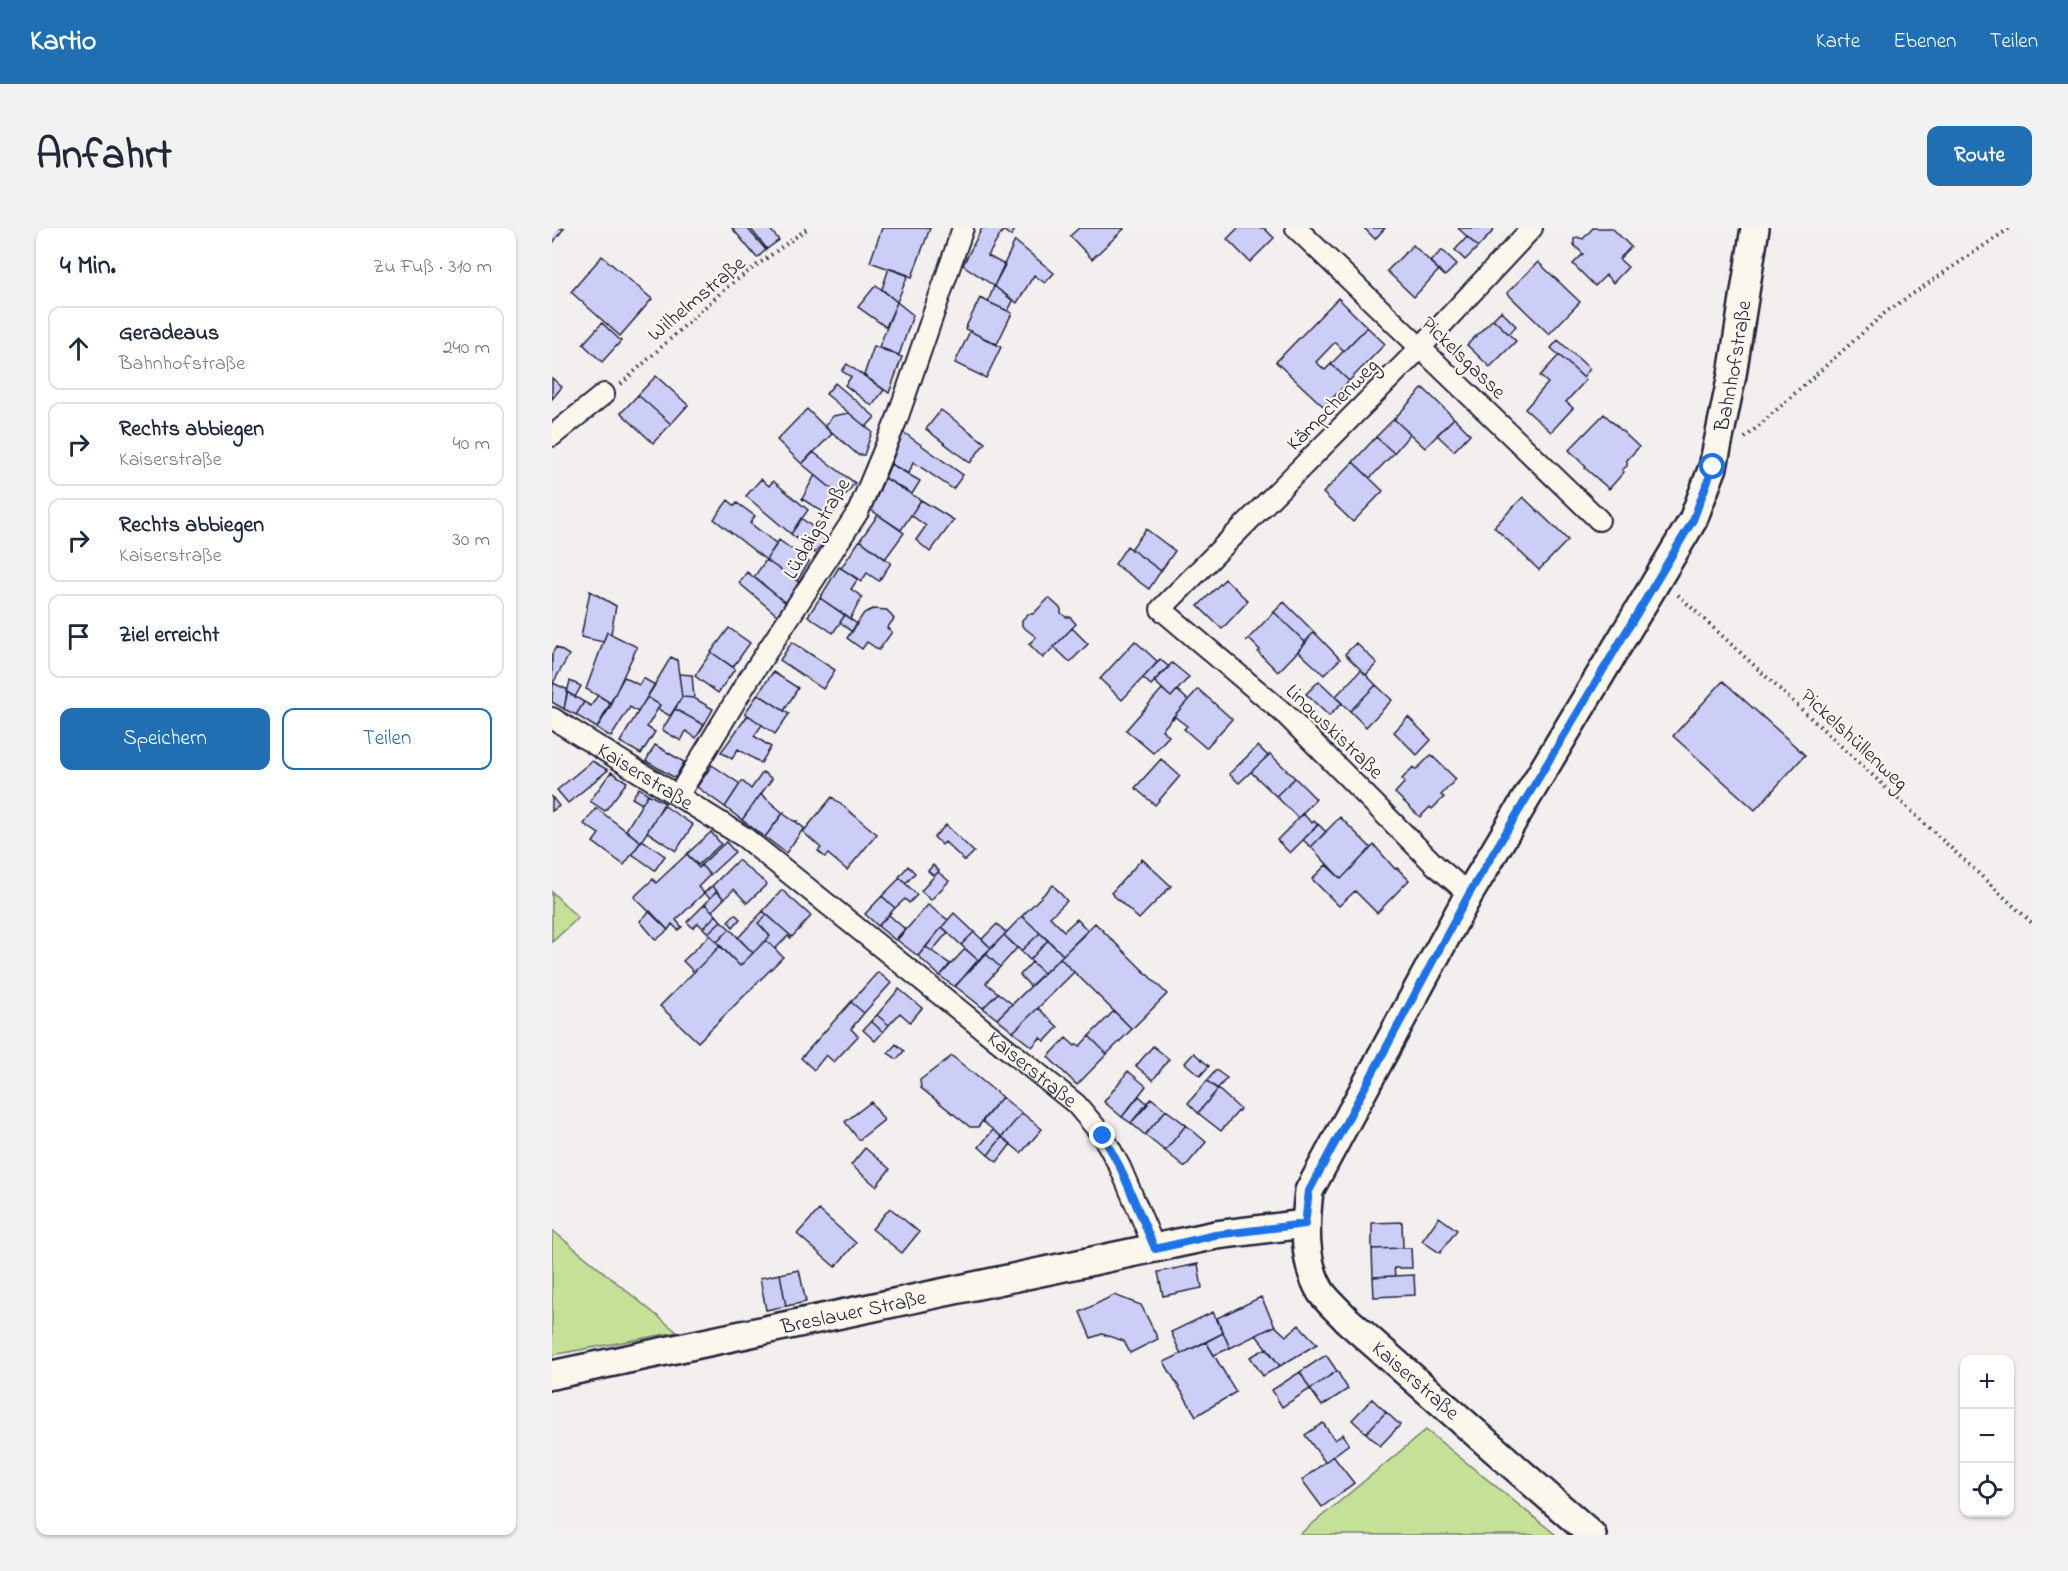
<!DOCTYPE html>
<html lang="de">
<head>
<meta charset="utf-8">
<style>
	body { margin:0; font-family:"Indie Flower",sans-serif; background:#f2f2f3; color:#1f2937 }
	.controls { position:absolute; right:18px; bottom:18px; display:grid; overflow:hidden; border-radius:12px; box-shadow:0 2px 4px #0004 }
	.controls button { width:54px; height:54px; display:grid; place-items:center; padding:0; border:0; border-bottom:2px solid #e0e1e3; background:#fff; color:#1f2937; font:30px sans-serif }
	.stop { position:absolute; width:18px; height:18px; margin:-14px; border:4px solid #1a73e8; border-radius:50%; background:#fff }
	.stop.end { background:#1a73e8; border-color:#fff; box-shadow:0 2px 6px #0008 }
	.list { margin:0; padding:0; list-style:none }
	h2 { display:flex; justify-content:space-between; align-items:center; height:78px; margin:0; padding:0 24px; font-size:26px }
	h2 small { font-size:20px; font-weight:400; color:#747a83 }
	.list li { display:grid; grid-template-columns:39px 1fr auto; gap:18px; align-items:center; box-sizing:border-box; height:84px; margin:0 12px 12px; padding:0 12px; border:2px solid #e0e1e3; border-radius:12px }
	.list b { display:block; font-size:22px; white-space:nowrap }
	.list p { margin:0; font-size:20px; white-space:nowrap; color:#747a83 }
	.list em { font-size:20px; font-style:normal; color:#747a83 }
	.actions { display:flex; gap:12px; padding:18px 24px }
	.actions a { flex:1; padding:14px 0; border:2px solid #1f6fb2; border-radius:12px; text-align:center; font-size:21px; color:#1f6fb2 }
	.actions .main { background:#1f6fb2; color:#fff }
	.icon { flex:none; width:33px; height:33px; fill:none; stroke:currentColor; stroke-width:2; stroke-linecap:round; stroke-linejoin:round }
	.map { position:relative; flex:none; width:1480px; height:1307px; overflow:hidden; border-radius:12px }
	header { display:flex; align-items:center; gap:36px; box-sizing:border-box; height:84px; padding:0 30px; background:#1f6fb2; color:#fff }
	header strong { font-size:28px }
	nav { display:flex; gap:33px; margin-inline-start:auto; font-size:21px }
	.intro { display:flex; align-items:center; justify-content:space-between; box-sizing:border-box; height:144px; padding:0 36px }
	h1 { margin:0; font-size:42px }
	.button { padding:15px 27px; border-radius:12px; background:#1f6fb2; color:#fff; font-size:21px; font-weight:700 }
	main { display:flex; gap:36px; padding:0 36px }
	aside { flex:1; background:#fff; border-radius:12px; box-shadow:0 2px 4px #0004 }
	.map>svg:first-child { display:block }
</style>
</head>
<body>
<header>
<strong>Kartio</strong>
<nav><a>Karte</a><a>Ebenen</a><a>Teilen</a></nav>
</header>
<div class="intro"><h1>Anfahrt</h1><a class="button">Route</a></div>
<main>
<aside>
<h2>4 Min.<small>Zu Fuß · 310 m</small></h2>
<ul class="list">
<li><svg class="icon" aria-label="ahead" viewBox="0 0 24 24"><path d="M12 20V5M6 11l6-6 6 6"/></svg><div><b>Geradeaus</b><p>Bahnhofstraße</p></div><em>240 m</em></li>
<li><svg class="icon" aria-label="right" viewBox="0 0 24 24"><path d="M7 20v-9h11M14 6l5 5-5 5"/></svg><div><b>Rechts abbiegen</b><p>Kaiserstraße</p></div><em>40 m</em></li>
<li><svg class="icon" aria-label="right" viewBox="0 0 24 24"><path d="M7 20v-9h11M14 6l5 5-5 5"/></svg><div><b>Rechts abbiegen</b><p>Kaiserstraße</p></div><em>30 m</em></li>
<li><svg class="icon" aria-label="arrive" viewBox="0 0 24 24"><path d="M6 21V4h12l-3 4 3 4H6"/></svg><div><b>Ziel erreicht</b></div></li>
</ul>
<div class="actions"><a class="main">Speichern</a><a>Teilen</a></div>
</aside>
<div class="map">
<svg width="1480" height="1307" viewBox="0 0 1480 1307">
	<rect width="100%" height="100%" fill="#f2efee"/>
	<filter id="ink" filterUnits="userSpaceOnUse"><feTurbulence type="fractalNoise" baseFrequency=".0167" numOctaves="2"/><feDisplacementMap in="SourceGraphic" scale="12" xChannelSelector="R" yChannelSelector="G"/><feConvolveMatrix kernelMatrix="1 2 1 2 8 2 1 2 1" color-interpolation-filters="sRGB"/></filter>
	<g filter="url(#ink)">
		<path fill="#c5e198" stroke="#74826a" stroke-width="1.5" d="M0,664l26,26 -26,24z
			M0,1002l125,102 -125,23z
			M874,1202l130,105h-257z"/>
		<path fill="#cccef7" stroke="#22223b" stroke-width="1.5" d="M0,0h12l-12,16z
			M180,0h15l19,22 -9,8z
			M198,0h19l10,12 -12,9z
			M330,0h48l-18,49 -42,-15z
			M430,0h18l3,2 -15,26 17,9 -11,21 -31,-21z
			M448,0h16l-5,8z
			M527,0h44l1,1 -32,30 -22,-23z
			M686,0h26l10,10 -24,24 -23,-23z
			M812,0h21l-10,11z
			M906,0h36l-1,3 -15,16z
			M1041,0h19l19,19 -12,12 9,8 -15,16 -7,-8 -11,11 -22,-22 10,-10 -9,-9v-6l3,-2 6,2z
			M915,9l11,10 -13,13 -10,-10z
			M463,13l39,32 -9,10 -11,-8 -17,28 -23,-17z
			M861,17l26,25 -25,27 -27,-26z
			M890,22l15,14 -12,12 -15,-14z
			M50,28l50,43 -32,37 -49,-44z
			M986,34l42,40 -31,32 -42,-41z
			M337,40l19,7 -11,27 -15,-13z
			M324,57l21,17 -11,25 -28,-20z
			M442,58l19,15 -5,10 -20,-9z
			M428,70l32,15 -15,31 -32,-15z
			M786,70l29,29 -23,24 -9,-9 -19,20 9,8 6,-6 18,17 -25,26 -48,-45z
			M345,74l16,13 -14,40 -20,-8z
			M949,83l15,15 -7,8 -16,-15z
			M941,91l23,22 -26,26 -23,-22z
			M50,95l19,18 -19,21 -19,-18z
			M815,99l18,17 -36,37 -18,-17z
			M418,103l31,16 -15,31 -31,-15z
			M1006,112l32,29 -7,8 -32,-29z
			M322,118l28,11 -13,36 -25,-18z
			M1007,127l27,25 -20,22 7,6 -22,24 -26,-23 23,-26 -8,-7z
			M295,136l37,26 -12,16 -27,-21 6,-8 -9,-6z
			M104,148l32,29 -17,19 -33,-29z
			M0,150l10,9 -10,12z
			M283,155l40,34 -9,10 -40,-33z
			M871,160l31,30 -29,30 -31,-29z
			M86,167l33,29 -18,19 -32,-30z
			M255,181l25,25 -30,30 -25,-24z
			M389,182l44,33 -15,20 -44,-34z
			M297,185l23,19 -8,23h-6l-33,-29 8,-10z
			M1052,186l35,33 -12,13v6l-5,4 2,2 -15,17 -24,-21 1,-1 -17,-17z
			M902,190l16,16 -16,17 -17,-16z
			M842,191l16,15 -16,19 -18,-16z
			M351,204l60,43 -10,14 -40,-27 -4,12 -18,-10z
			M824,209l18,16 -24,25 -17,-16z
			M261,224l42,31 -12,15 -41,-34z
			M801,234l30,29 -30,31 -30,-29z
			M339,236l29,17 -8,13 -27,-16z
			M263,247l28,23 -12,19 -29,-18z
			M333,250l36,22 -20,30 -30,-20z
			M209,251l8,7 4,-5 35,29 -17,24 -45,-38z
			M971,269l45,43 -29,30 -45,-43z
			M176,272l7,6 2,-3 18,13 -5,7 27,21 -11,16 -52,-41z
			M369,272l33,20 -24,32 -14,-12 10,-14 -15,-11z
			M326,287l26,18 -19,26 -25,-19z
			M249,290l26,20 -12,15 -24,-19z
			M594,301l29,22 -14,20 -30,-22z
			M227,312l30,22 -12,19 -31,-21z
			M308,312l31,23 -12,18 -12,-8 -6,9 -20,-14z
			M575,318l34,25 -12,18 -34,-25z
			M214,332l34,23 -14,20 -32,-26z
			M287,339l19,12 -7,10 11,8 -12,22 -30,-21z
			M195,344l39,31 -9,12 -38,-32z
			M673,351l23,22 -26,28 -24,-23z
			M38,363l26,15 -5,28 -4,-2 -4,10 -22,-5z
			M268,370l25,17 -12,18 -25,-17z
			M497,370l12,11v4l5,4h4l6,7 -33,34 -14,-14 7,-7 -14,-11v-6l6,-6h5z
			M732,374l30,30 -9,10 -31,-30z
			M321,381l14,1 7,9 -7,9 5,4 -13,18 -12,-8 -5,7 -15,-11 17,-25z
			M722,384l32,31 -28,29 -20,-20 2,-2 -11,-11 -3,2z
			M293,387l12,9 -5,8 -12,-10z
			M177,400l21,15 -17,24 -22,-15z
			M520,400l16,16 -18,18 -16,-15z
			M55,404l30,15 -26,56 -25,-14z
			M762,404l26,27 -16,16 -26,-24z
			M583,413l23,21 -36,38 -22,-21z
			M240,414l43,28 -12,19 -43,-29z
			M804,415l21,20 -11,12 -21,-21z
			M4,419l13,8 -17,30v-31z
			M159,424l24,17 -17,24 -23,-17z
			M119,429l6,3 5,37 -12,19 -12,-7 2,-4 -13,-8z
			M608,431l9,8 -18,18 -8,-7z
			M620,435l17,14 -18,20 -17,-16z
			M809,442l15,15 -26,26 -15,-14z
			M221,444l25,16 -14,23 -26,-17z
			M127,446l13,1 2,23 -12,-1z
			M72,449l15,8 4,-7 12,7 -17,27 -8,-5 -19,30 -14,-9z
			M18,453l11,5 -6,11 -8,-5z
			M767,453l23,22 -13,13 -23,-22z
			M1171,453l82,74 -50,55 -82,-74z
			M1,455l15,7 -4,19 -12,-7z
			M824,457l16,15 -26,27 -16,-16z
			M610,461l9,8 6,-7 11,10 -26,30 7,6 -16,17 -27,-23z
			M646,461l34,30 -26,29 -22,-19 3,-3 -12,-9 -2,2 -1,-1z
			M15,464l17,10 -8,13 -12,-6z
			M206,466l31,20 -14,20 -30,-21z
			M46,467l14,9 -15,24 -21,-13 8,-13 7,4z
			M95,469l13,8 -13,22 8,5 -14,22 -21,-12z
			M130,469l12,1 19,11 -9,16 -29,-16z
			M123,481l29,16 -8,13 -10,-7 -5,10 -19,-11z
			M196,487l14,10 -8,11 17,11 -10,16 -23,-14 -6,10 -11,-7z
			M856,489l23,23 -14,15 -23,-23z
			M103,517l29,17 -9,16 -29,-17z
			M706,518l10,10 -29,27 -10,-9z
			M718,526l25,24 -19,18 -25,-24z
			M879,527l25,24 -15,16 3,2 -12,12 -2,-2 -10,10 -25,-24 10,-11 -3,-3 11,-12 3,3z
			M609,531l19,17 -25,29 -20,-17z
			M40,533l16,9 -40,33 -11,-13z
			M160,537l28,19 -15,23 -28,-20z
			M59,544l16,10 -22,29 -15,-10z
			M211,544l9,7 -30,41 -17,-13 17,-26 9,8z
			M743,550l21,21 -18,19 -22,-22z
			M87,560l9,6 -6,10 -10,-6z
			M96,566l17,9 -24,39 -15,-12z
			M209,566l22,19 -18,24 -23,-17z
			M0,569l7,9 -7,5z
			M280,569l45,37 -30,36 -19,-16 -3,3 -7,-6 3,-3 -18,-16z
			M111,577l30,20 -17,26 -29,-19z
			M44,580l45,34 -17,23 -31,-23 6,-8 -15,-10z
			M232,584l1,3 9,6h3l-1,1 8,6 -18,25 -21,-16z
			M751,586l9,9 2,-2 4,4 -28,28 -13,-13z
			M788,589l31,31 -30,31 -30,-32z
			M766,596l8,8 -15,15 -8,-7z
			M394,597l28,27 -9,9 -20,-19 -3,3 -8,-8z
			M159,604l10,12 -23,21 -11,-11z
			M90,612l23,16 -10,14 -23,-16z
			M174,614l9,10 -25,23 -9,-10z
			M822,617l21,24 2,-1 12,12 -32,33 -22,-22 -16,15 -27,-27 14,-14 15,14z
			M135,626l12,14 2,-3 9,10 -12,12 6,6 -28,27 6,7 -4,3 -6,-6 -4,6 -34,-33 19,-18 3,4z
			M590,631l29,27 -32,33 -28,-26z
			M186,632l29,24 -20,19 -13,-14 -10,10 -12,-13z
			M381,637l6,6 -5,5 -6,-5z
			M356,638l7,7 -9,10 -7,-6z
			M386,644l11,9 -18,19 -10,-9z
			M348,650l17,17 -8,8 -4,-4 -10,9 -13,-12z
			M501,657l14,16 -17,16 14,14 13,-12 11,12 -25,24 -41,-39z
			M160,658l5,5 -7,7 -6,-5z
			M230,662l29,26 -19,21 -29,-26z
			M165,663l7,8 -12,12 -7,-7z
			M330,668l13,12 -17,18 -13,-12z
			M153,676l11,11 -13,13 -5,-5 -5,5 -6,-6z
			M376,677l20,15 -30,36 -21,-16z
			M98,683l18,19 -12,10 -16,-19z
			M211,683l4,4 -9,8 12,13 -17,17 -15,-15z
			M402,685l20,19 -13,13 -19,-18z
			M183,686l5,5 -7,8 -5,-6z
			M164,687l5,6 -13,12 -5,-5z
			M215,687l24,21 -1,2 -2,-2 -13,13 -9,-9 4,-4 -12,-13z
			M337,687l16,14 -10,11 -17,-14z
			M470,688l18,17 -19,18 -17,-16z
			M169,693l9,8 -13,13 -9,-9z
			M543,695l72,71 -35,35 -72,-71z
			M445,696l9,9 -15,15 -9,-9z
			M390,699l6,5 -16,19 -6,-4z
			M178,701l23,24 -13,13 -23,-24z
			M422,704l17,16 -13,12 -17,-15z
			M488,705l8,7 -18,20 -9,-9z
			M158,707l10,11 -26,26 -11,-11z
			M452,707l13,13 -17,19 -14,-13z
			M214,712l17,17 -85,85 -38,-36 60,-60 20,20z
			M496,712l15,15 -19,18 -14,-13z
			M374,719l24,17 -10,12 -22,-20z
			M413,721l13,11 -23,27 -15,-11z
			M434,726l14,13 -14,16 12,10 -15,15 -28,-22z
			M508,730l14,14 -36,36 -25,24 -16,-13z
			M480,734l12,11 -14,13 -10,-11z
			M326,744l13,11 -27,30 -13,-11z
			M347,761l23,19 -12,14 -10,-9 -11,12 -12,-10z
			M446,765l14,11 -15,15 -14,-11z
			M299,774l13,11 -13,16 7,7 -24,26 -8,-7 -12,15 -13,-12z
			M486,780l20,19 -13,14 -5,-3 -8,9 -19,-15z
			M562,783l18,18 -25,25 -18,-18z
			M325,787l12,10 -6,7 -12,-11z
			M319,793l12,11 -8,9 -12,-11z
			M537,808l18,18 -30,31 -29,-28 18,-19 9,8 2,-2 3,2z
			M344,816l8,7 -7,8 -9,-6z
			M601,818l16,13 -16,21 -17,-14z
			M642,825l15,13 -9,10 -15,-13z
			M400,828l50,41 -24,30h-8l-49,-39 -1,-8z
			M664,842l11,8 -10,11 -10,-8z
			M576,843l18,15 -24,31 -18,-15z
			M655,853l11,8 -20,24 -10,-10z
			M666,861l22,20 -19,22 -23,-18z
			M587,868l9,8 -17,19 -9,-6z
			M450,869l20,16 -20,24 -20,-16z
			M599,870l15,12 -21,25 -14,-12z
			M319,874l13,18 -25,20 -14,-18z
			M614,882l20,15 -21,26 -20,-16z
			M470,885l20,16 -21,24 -19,-16z
			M634,897l20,17 -21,25 -20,-16z
			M441,902l9,7 -14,18 -9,-8z
			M450,909l9,7 -14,18 -9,-7z
			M313,920l25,21 -14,17 -25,-21z
			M338,980l29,24 -17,21 -30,-24z
			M267,982l37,33 -21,24 -38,-33z
			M887,989l18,13 -17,23 -18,-12z
			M850,994l1,26 -31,1v-26z
			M851,1020h8l1,20h-18l1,8 -22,1 -1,-28z
			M646,1036l4,24 -39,8 -5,-24z
			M247,1042l7,32 -20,4 -6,-32z
			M228,1046l6,32 -20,4 -6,-32z
			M862,1047l1,20 -41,2 -1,-20z
			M562,1067l27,10 17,34 -28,14 -6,-12 -22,-7 -11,4 -11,-26z
			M709,1069l14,29 -45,22 -13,-30z
			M661,1084l10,21 -42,21 -10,-22z
			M747,1097l18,19 -37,22 -24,-31 19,-9 11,10z
			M671,1105l7,15 -16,7 -8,-13z
			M654,1114l30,50 -40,24 -32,-54z
			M715,1120l13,18 -17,10 -13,-19z
			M774,1127l11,16 -27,18 -10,-17z
			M785,1143l11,18 -26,17 -12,-17z
			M748,1144l10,17 -28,18 -10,-17z
			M820,1171l14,13 -20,21 -14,-13z
			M834,1184l14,13 -20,21 -14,-13z
			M771,1195l12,17 8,-6 6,10 -24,18 -20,-27z
			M781,1228l21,27 -32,24 -20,-27z"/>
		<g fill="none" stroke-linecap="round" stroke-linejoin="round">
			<defs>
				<g id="street">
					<path d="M744,0l303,292"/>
					<path d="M0,208l52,-42"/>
					<path id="s1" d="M0,490l192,119 332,267 27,32 17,31 35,82"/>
					<path d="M126,568l67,-111 113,-173 39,-93 66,-191"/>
					<path d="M917,666l-34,-29 -149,-150 -125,-106 259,-261 112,-120"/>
				</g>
				<g id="secondary">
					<path id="s2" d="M0,1147l664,-140 89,-11"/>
					<path id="s3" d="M1040,1307l-245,-215c-8,-9 -19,-18 -26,-28 -18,-30 -16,-67 -12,-101l160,-297 224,-374 20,-53 19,-92 23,-147"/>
				</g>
			</defs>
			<use href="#street" stroke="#22223b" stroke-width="24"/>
			<use href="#secondary" stroke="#22223b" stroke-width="32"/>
			<path stroke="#22223b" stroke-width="4" stroke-dasharray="1.5 4.5" stroke-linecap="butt" d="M69,156l106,-97 81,-59
				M1193,210l141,-126 124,-84
				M1126,367l354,328"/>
			<use href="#street" stroke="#fbf7ec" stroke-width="20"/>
			<use href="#secondary" stroke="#fbf7ec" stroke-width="27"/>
		</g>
	</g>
	<g fill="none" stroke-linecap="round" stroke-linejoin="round" filter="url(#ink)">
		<path stroke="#1a73e8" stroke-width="8" d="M551,908l17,31 35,82 60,-14 90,-11 4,-33 160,-297 224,-374 20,-53"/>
	</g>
	<g text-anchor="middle" stroke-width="4.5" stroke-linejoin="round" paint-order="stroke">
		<g font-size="21" fill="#22223b" stroke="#fbf7ec">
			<text transform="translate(144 70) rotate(-40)" y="7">Wilhelmstraße</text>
			<text transform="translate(912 129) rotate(44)" y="7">Pickelsgasse</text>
			<text dy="7" stroke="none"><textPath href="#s3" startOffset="1401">Bahnhofstraße</textPath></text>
			<text transform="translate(780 176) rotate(-45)" y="7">Kämpchenweg</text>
			<text transform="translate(264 300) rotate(-60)" y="7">Lüddigstraße</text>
			<text transform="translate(783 503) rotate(44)" y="7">Linowskistraße</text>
			<text transform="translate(1303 511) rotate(43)" y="7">Pickelshüllenweg</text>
			<text dy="7" stroke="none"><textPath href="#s1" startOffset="110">Kaiserstraße</textPath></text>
			<text dy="7" stroke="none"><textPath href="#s1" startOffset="596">Kaiserstraße</textPath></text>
			<text dy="7" stroke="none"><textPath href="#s2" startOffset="308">Breslauer Straße</textPath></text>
			<text transform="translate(864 1152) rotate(41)" y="7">Kaiserstraße</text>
		</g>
	</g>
</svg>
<div class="controls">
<button>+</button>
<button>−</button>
<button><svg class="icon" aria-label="locate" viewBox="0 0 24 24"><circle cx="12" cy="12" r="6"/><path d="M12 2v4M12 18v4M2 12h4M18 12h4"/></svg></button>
</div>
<div class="stop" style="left:1161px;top:239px"></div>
<div class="stop end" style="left:551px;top:908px"></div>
</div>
</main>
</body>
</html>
